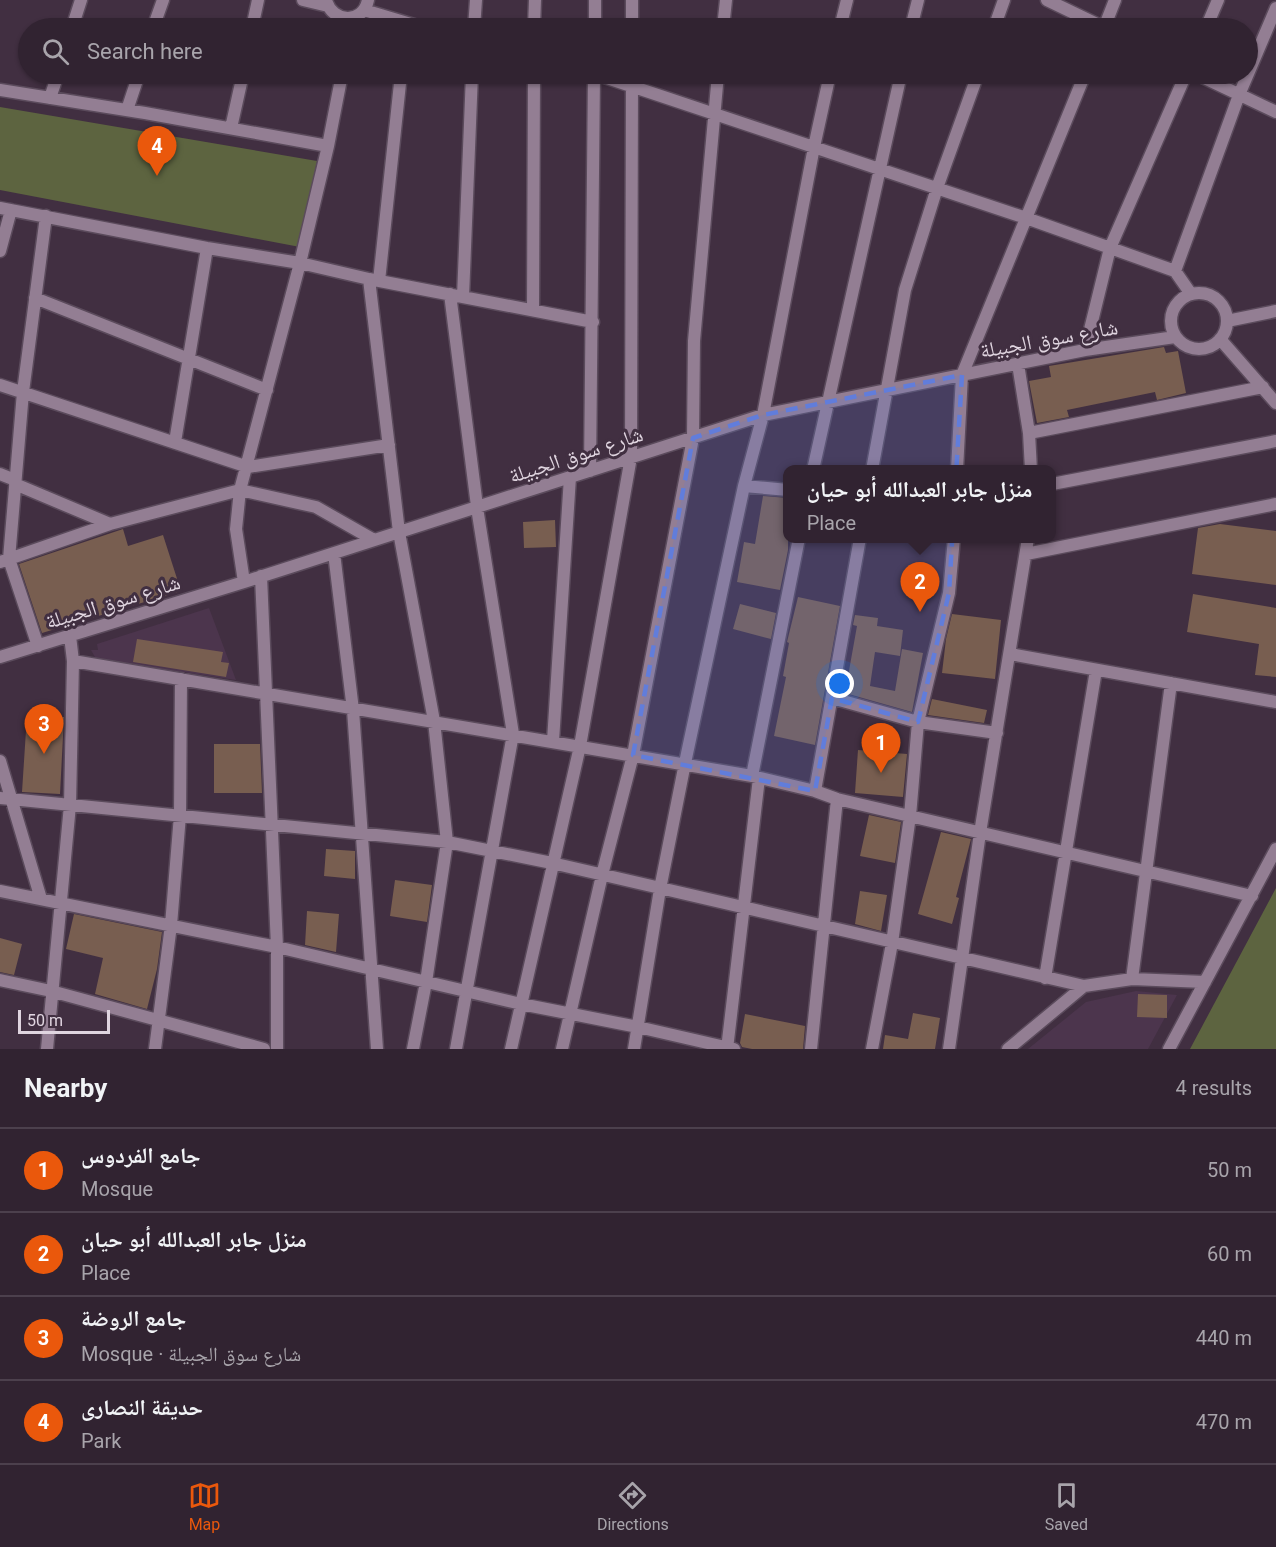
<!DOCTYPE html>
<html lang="en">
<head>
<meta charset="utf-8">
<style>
	body { margin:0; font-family:Roboto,"Noto Naskh Arabic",sans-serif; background:#392b39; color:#f1f3f6 }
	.scale { position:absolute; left:18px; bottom:15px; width:92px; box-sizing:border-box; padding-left:6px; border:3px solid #e0d5e0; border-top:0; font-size:16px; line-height:21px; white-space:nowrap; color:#e0d5e0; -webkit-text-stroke:4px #412f41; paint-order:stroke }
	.you { position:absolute; left:840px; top:684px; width:21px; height:21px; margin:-15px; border:4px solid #fff; border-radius:50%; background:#1a73e8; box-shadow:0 0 0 9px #1a73e833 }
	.badge { display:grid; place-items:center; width:39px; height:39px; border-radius:50%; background:#ea580c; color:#fff; font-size:20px; font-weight:700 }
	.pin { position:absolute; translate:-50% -50px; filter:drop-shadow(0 2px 3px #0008) }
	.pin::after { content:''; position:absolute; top:32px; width:21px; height:18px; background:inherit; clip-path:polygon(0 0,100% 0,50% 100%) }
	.popup { position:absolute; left:783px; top:465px; width:273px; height:78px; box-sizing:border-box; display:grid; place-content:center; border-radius:12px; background:#312331; filter:drop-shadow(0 2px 4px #0005); font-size:20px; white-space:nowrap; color:#a8a4ab }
	.popup b { font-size:22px; color:#f1f3f6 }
	.popup::after { content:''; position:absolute; left:50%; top:100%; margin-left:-12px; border:12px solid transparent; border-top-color:#312331 }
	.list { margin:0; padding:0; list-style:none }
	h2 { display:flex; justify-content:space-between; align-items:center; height:78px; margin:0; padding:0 24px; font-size:26px }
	h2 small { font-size:20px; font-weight:400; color:#a8a4ab }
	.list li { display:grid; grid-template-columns:39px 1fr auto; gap:18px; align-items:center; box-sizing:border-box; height:84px; padding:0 24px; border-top:2px solid #4c404d }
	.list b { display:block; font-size:22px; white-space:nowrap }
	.list p { margin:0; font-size:20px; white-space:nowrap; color:#a8a4ab }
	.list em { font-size:20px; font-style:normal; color:#a8a4ab }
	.icon { flex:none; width:33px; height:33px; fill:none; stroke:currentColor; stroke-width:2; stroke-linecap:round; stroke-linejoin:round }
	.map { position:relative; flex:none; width:1276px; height:1049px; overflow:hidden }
	.search { position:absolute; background:#312331; box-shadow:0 2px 4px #0004; left:18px; right:18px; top:18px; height:66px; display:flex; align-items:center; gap:15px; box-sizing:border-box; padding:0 21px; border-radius:33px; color:#a8a4ab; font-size:22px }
	.sheet { height:414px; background:#312331 }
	nav { display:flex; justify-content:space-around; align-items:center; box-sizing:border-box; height:84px; border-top:2px solid #4c404d; background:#312331; font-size:16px; color:#a8a4ab }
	nav a { display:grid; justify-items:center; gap:3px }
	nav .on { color:#ea580c }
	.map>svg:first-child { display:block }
</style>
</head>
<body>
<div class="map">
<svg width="1276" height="1049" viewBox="0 0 1276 1049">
	<rect width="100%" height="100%" fill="#412f41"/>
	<path fill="#4c354d" d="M209,608l27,72 -140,-21 -5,-9h7l-1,-6z
		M1136,991l41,4 -29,54h-120l58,-47z"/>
	<path fill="#5d6440" d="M0,107l317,54 -17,86 -300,-57z
		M1276,888v161h-86z"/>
	<path fill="#785e50" d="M1164,347l2,6 12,-2 8,42 -29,7 -2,-8 -88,18 2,7 -32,6 -8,-42 22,-4 -2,-11z
		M763,496l25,2v52l-8,40 -43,-8 7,-40 11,2z
		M555,520l1,27 -32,1 -1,-26z
		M1220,524l56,7v54l-84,-11 6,-46z
		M123,529l5,17 35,-11 18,56 -139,42 -23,-69z
		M1193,594l83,14v69l-21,-2 4,-31 -72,-12z
		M798,597l42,9 -25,139 -41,-9 12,-59 -3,-1 6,-33 -2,-1z
		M740,604l36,9 -5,26 -38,-10z
		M952,614l49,6 -6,59 -53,-6 4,-34z
		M855,615l23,3 -1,8 26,4 -3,26 -25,-4 -5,34 25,5 7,-42 21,4 -11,59 -67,-19 12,-67 -4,-1z
		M137,639l86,13 -2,10 8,1 -3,14 -93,-15z
		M932,699l55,11 -3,13 -56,-8z
		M27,715l37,2 -4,77 -38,-2z
		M214,744h46l2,49h-48z
		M858,750l49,4 -4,43 -48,-4z
		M869,815l32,7 -6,41 -35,-7z
		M941,832l30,7 -15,58 3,1 -7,26 -34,-10z
		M326,849l29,2v28l-31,-3z
		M395,880l37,5 -5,37 -37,-6z
		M860,891l27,4 -6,36 -26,-7z
		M307,911l32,3 -3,38 -31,-7z
		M74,914l88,18 -5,37 -10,40 -52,-15 8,-36 -37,-9z
		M0,938l22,6 -8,31 -14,-3z
		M1138,994l29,1v23l-30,-1z
		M913,1013l27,5 -5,31h-52l2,-14 23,4z
		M745,1014l60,12 -2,23h-51l-10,-2 -2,-4z"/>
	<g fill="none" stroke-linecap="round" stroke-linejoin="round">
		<defs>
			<path id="minor" d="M303,0l25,6
				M326,0c6,23 37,25 42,0
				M632,0v28
				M1047,0l58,28
				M364,10l60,18
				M72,28l9,-28
				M153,28l10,-28
				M252,28l6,-28
				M474,28l2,-28
				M534,28l1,-28
				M595,28v-28
				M723,28l3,-28
				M840,28l7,-28
				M911,28l7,-28
				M994,28l10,-28
				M1104,28l11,-28
				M1206,28l12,-28
				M595,74l431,144 149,53 16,23
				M1196,74l80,38
				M0,90l145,23 183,33
				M50,98l8,-24
				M127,110l12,-36
				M231,128l12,-54
				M0,208l207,40 93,15 69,16 224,43
				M0,251l11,-41
				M1175,271l64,-176 37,-87
				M369,279l30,253 35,189 13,121 -21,140 -13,67
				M379,281l22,-207
				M1171 321a28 28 0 1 1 56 0a28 28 0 1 1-56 0Z
				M450,294l28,220 35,220 -57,315
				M463,297l9,-223
				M35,298l232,92
				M533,310l1,-236
				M1227,321l49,-10
				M1220,339l56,64
				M1085,350l25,-102 76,-174
				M1018,364l11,69 2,37
				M0,385l248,82 141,-22
				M1029,433l234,-46
				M175,442l32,-194
				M813,470l88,-396
				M872,470l33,-180 32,-102 41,-114
				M957,470l5,-95 123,-301
				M590,471l4,-397
				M0,474l15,6
				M15,484l95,40
				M1052,484l224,-43
				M744,486l44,4
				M334,553l19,157 24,339
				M1026,554l250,-50
				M0,562l110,-38 130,-34 76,17 58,33
				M261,576l16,371v102
				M244,582l-8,-53 4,-39 60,-227 28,-117 14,-72
				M38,646l-29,-87 14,-167 23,-176
				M1010,654l266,48
				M0,657l244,-75 519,-167 322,-65 90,-13
				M73,661l679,115 63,15 22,8 415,97
				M832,698l86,24 79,11
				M553,741l17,-264
				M0,761l41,138
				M752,776l47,-238
				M815,791l45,-253
				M0,798l447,44 105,21 532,123
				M0,891l277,56 244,57 117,23 96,22
				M1045,978l51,-308
				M1132,979l39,-296
				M0,980l51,11 213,58
				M47,1049l23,-244 3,-144 -3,-25
				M155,1049l16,-124 9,-110 1,-136
				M511,1049l69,-303 51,-289 1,-383
				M562,1049l40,-174 31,-120 60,-317 1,-97 24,-267
				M634,1049l26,-160 25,-126 59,-277 19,-71 51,-268 16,-73
				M727,1049l32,-271
				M811,1049l26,-250
				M872,1049l20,-106 18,-127 8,-94 31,-129 5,-55
				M949,1049l31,-216 48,-295
				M1008,1049l76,-63 48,-7 73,3
				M1169,1049l107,-200"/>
		</defs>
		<use href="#minor" stroke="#5b4b5c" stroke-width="15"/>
		<use href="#minor" stroke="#937e93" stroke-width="12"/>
	</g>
	<path fill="#617ddb" fill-opacity="0.2" stroke="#617ddb" stroke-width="4.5" stroke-dasharray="12 8" stroke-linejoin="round" d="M962,375l-13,218 -31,129 -86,-24 -17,93 -182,-36 60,-317 70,-23z"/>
	<g text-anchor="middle" stroke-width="6" stroke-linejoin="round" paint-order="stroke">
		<g font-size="21" fill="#e0d5e0" stroke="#412f41">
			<text transform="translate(1049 339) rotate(-10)" y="7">شارع سوق الجبيلة</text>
			<text transform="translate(576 455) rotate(-18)" y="7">شارع سوق الجبيلة</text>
			<text transform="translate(113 602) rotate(-17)" y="7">شارع سوق الجبيلة</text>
		</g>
	</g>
</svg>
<div class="scale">50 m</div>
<div class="you"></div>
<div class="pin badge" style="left:881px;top:773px">1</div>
<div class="pin badge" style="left:920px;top:612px">2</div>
<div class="popup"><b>منزل جابر العبدالله أبو حيان</b>Place</div>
<div class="pin badge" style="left:44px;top:754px">3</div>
<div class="pin badge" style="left:157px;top:176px">4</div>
<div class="search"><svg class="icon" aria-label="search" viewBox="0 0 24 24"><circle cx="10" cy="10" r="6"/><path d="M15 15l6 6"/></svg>Search here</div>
</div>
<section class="sheet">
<h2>Nearby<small>4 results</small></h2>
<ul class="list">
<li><span class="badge">1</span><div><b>جامع الفردوس</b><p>Mosque</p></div><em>50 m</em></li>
<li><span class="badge">2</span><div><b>منزل جابر العبدالله أبو حيان</b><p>Place</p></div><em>60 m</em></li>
<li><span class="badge">3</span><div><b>جامع الروضة</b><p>Mosque · شارع سوق الجبيلة</p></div><em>440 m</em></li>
<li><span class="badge">4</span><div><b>حديقة النصارى</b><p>Park</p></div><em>470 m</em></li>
</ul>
</section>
<nav>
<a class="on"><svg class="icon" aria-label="map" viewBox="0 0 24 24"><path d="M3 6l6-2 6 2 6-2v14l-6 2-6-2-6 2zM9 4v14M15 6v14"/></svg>Map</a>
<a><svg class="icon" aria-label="directions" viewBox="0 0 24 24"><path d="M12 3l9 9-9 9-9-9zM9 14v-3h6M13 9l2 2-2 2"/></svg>Directions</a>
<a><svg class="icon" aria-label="saved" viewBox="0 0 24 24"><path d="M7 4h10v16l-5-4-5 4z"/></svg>Saved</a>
</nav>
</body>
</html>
